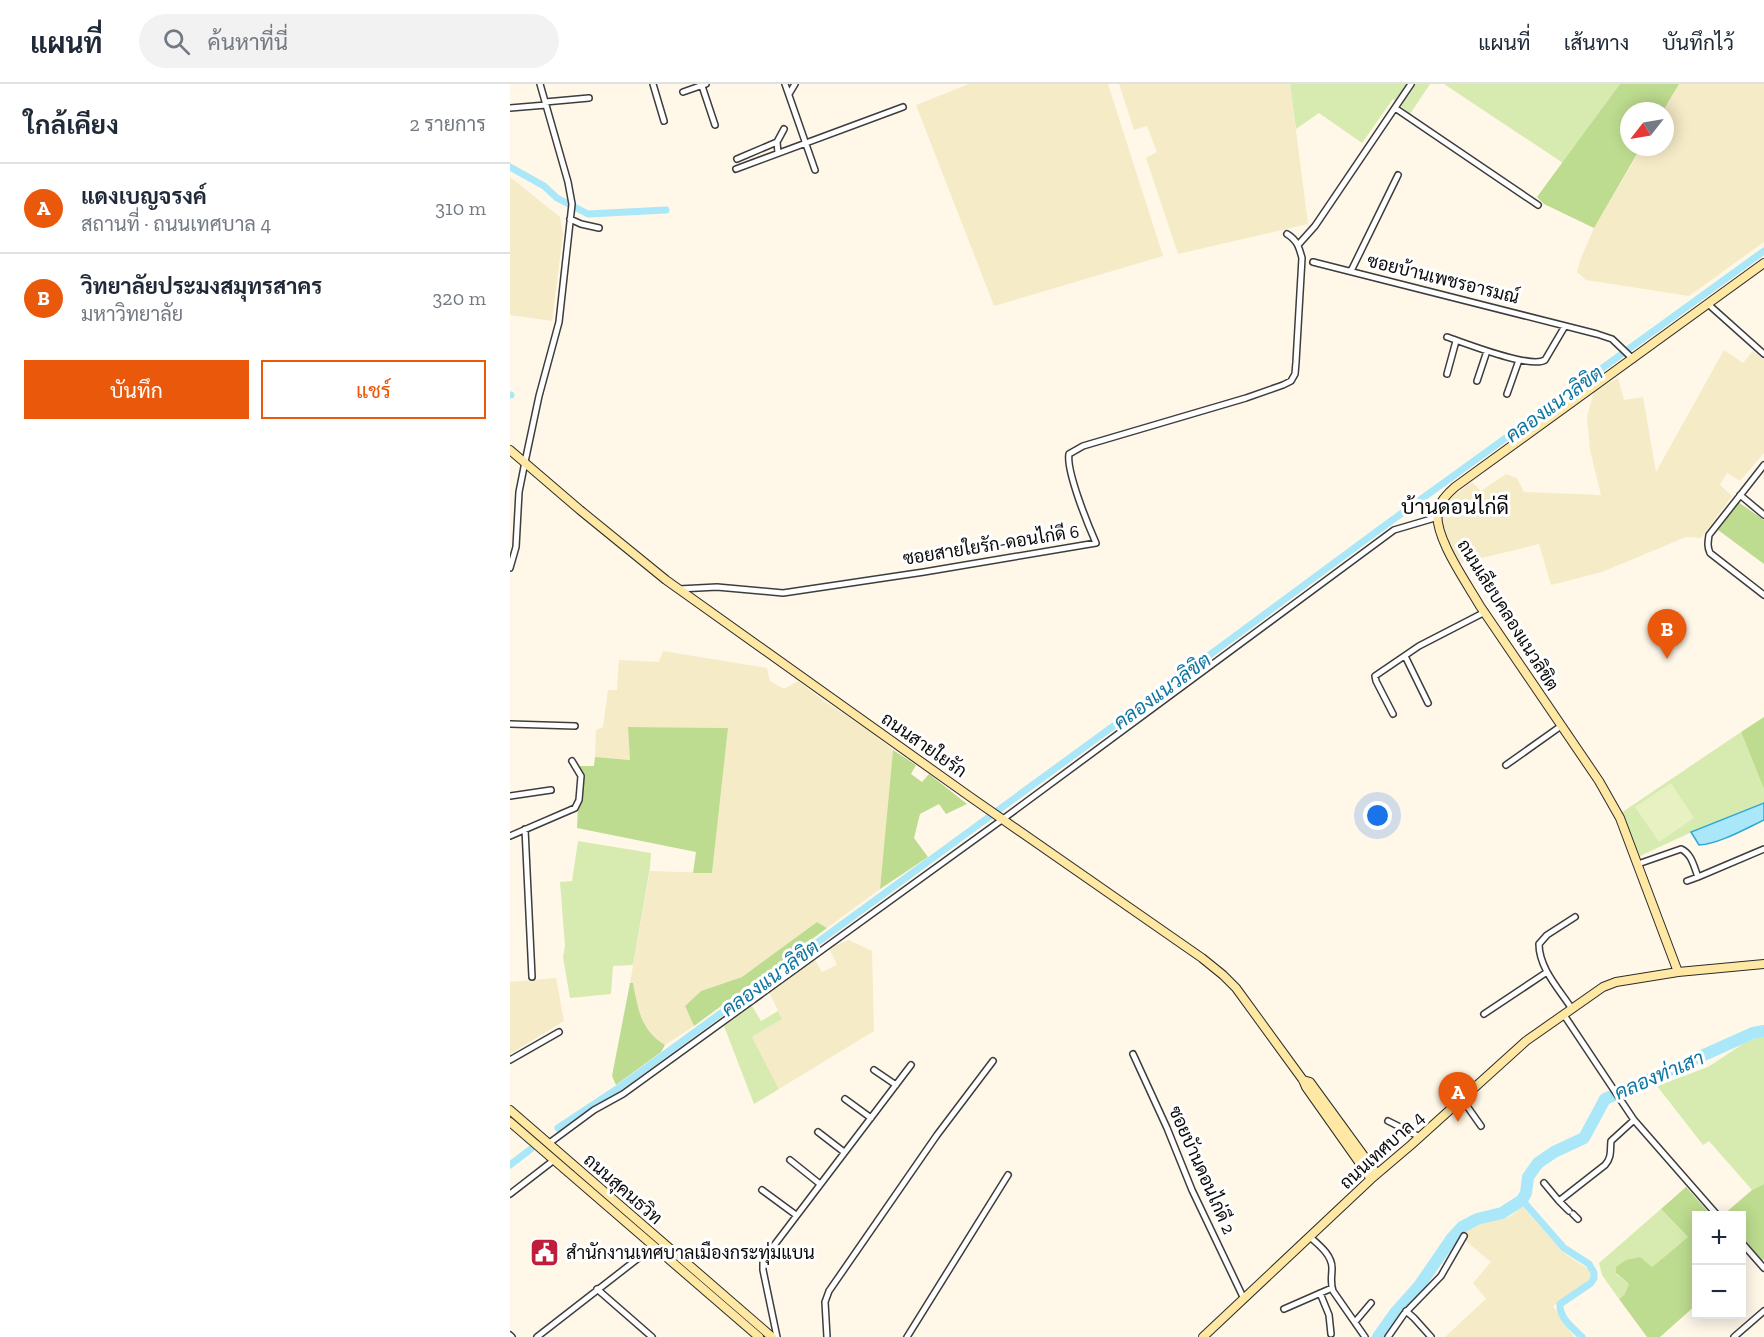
<!DOCTYPE html>
<html lang="th">
<head>
<meta charset="utf-8">
<style>
	body { margin:0; font-family:"Zilla Slab",Sarabun,serif; background:#f2f2f3; color:#1f2937 }
	.controls { position:absolute; right:18px; bottom:18px; display:grid; overflow:hidden; border-radius:0px; box-shadow:0 3px 15px #0003 }
	.controls button { width:54px; height:54px; display:grid; place-items:center; padding:0; border:0; border-bottom:2px solid #e0e1e3; background:#fff; color:#1f2937; font:30px sans-serif }
	.compass { position:absolute; left:1110px; top:18px; width:54px; height:54px; border-radius:50%; background:#fff; box-shadow:0 3px 15px #0003; rotate:239deg }
	.you { position:absolute; left:868px; top:732px; width:21px; height:21px; margin:-15px; border:4px solid #fff; border-radius:50%; background:#1a73e8; box-shadow:0 0 0 9px #1a73e833 }
	.badge { display:grid; place-items:center; width:39px; height:39px; border-radius:50%; background:#ea580c; color:#fff; font-size:20px; font-weight:700 }
	.pin { position:absolute; translate:-50% -50px; filter:drop-shadow(0 2px 3px #0008) }
	.pin::after { content:''; position:absolute; top:32px; width:21px; height:18px; background:inherit; clip-path:polygon(0 0,100% 0,50% 100%) }
	.list { margin:0; padding:0; list-style:none }
	h2 { display:flex; justify-content:space-between; align-items:center; height:78px; margin:0; padding:0 24px; font-size:26px }
	h2 small { font-size:20px; font-weight:400; color:#747a83 }
	.list li { display:grid; grid-template-columns:39px 1fr auto; gap:18px; align-items:center; box-sizing:border-box; height:90px; padding:0 24px; border-top:2px solid #e0e1e3 }
	.list b { display:block; font-size:22px; white-space:nowrap }
	.list p { margin:0; font-size:20px; white-space:nowrap; color:#747a83 }
	.list em { font-size:20px; font-style:normal; color:#747a83 }
	.actions { display:flex; gap:12px; padding:18px 24px }
	.actions a { flex:1; padding:14px 0; border:2px solid #ea580c; border-radius:0px; text-align:center; font-size:21px; color:#ea580c }
	.actions .main { background:#ea580c; color:#fff }
	.icon { flex:none; width:33px; height:33px; fill:none; stroke:currentColor; stroke-width:2; stroke-linecap:round; stroke-linejoin:round }
	.map { position:relative; flex:none; width:1254px; height:1253px; overflow:hidden }
	header { display:flex; align-items:center; gap:36px; box-sizing:border-box; height:84px; padding:0 30px; background:#fff; border-bottom:2px solid #e0e1e3 }
	header strong { font-size:28px }
	nav { display:flex; gap:33px; margin-inline-start:auto; font-size:21px }
	.search { width:420px; height:54px; background:#f2f2f3; display:flex; align-items:center; gap:15px; box-sizing:border-box; padding:0 21px; border-radius:33px; color:#747a83; font-size:22px }
	main { display:flex }
	aside { flex:1; background:#fff }
	.map>svg:first-child { display:block }
</style>
</head>
<body>
<header>
<strong>แผนที่</strong>
<div class="search"><svg class="icon" aria-label="search" viewBox="0 0 24 24"><circle cx="10" cy="10" r="6"/><path d="M15 15l6 6"/></svg>ค้นหาที่นี่</div>
<nav><a>แผนที่</a><a>เส้นทาง</a><a>บันทึกไว้</a></nav>
</header>
<main>
<aside>
<h2>ใกล้เคียง<small>2 รายการ</small></h2>
<ul class="list">
<li><span class="badge">A</span><div><b>แดงเบญจรงค์</b><p>สถานที่ · ถนนเทศบาล 4</p></div><em>310 m</em></li>
<li><span class="badge">B</span><div><b>วิทยาลัยประมงสมุทรสาคร</b><p>มหาวิทยาลัย</p></div><em>320 m</em></li>
</ul>
<div class="actions"><a class="main">บันทึก</a><a>แชร์</a></div>
</aside>
<div class="map">
<svg width="1254" height="1253" viewBox="0 0 1254 1253">
	<rect width="100%" height="100%" fill="#fff7e8"/>
	<path fill="#f6ebc7" d="M459,0h139l55,172 -169,50 -78,-201z
		M609,0h171l18,140 -130,30 -32,-96 11,-6 -10,-26 -13,4z
		M1169,0h85v158l-75,54 -103,-16 -9,-8 4,-14 13,-30 48,-81h23v-36h-2z
		M0,93l50,40 3,17 -11,87 -42,-6z
		M1214,266l19,13 10,-12 11,9v93l-24,28 -13,-8 -7,12 12,11 -31,42 -15,-1 -84,35 -51,13 -12,-41 -78,19 -10,-15 -8,-18 -1,-15 4,-14 26,-19 9,9 25,-17 11,4 7,14 77,3 -11,-45 -3,-33 7,-26 24,-13 6,22 19,-3 13,75z
		M153,567l104,17 3,13 14,8 14,-8 26,20 43,28 26,21 -13,139 -53,39 -10,-6 -75,55 -41,14 -16,15 9,20 -29,19 -10,-6 -8,-8 -10,-26 -4,-22h-3l20,-112 62,2 16,-145 -99,-1 1,33 -35,-3 1,-27 7,-3 5,-37h9l2,-30 40,2z
		M339,856l23,11 2,80 -95,58 -27,-52 30,-18 -13,-27 46,-32 7,12 15,-7 -8,-17z
		M46,894l8,43 -54,33v-72z
		M1012,1122l43,48 23,15 3,7 -4,7 -34,23 21,31h-129l41,-38 -13,-16 18,-21 -31,-26 13,-10 38,-10z"/>
	<path fill="#d7ebb0" d="M780,0h140l-20,30 -17,-15 -31,44 -43,-30 -23,16z
		M934,0h176l-57,79z
		M1231,648l23,57v14l-70,28 -54,25 -19,-43z
		M68,757l73,12 -1,15 -17,97 -20,1 -2,28 -41,4 -7,-41 2,-11 -5,-64 12,-1z
		M242,922l9,15 17,-10 4,8 -30,18 27,52 -25,15 -30,-78z
		M1254,952v148l-12,6 -43,-49 -6,4 -46,-59 51,-19 38,-25z
		M1151,1125l27,28 -36,30 -36,7 13,10 -5,11 -5,4 -17,-24 -3,-12z"/>
	<path fill="#bddc8f" d="M1110,0h59l-16,27h-34v36h12l-47,81 -50,-24 -7,-7z
		M1228,418l26,18v44l-46,-34z
		M1254,633v72l-23,-57z
		M118,643l100,1 -16,145h-19l3,-21 -119,-24 3,-62h14l1,-9 35,3z
		M383,666l23,15 -5,9 11,8 7,-8 38,30 -21,10 -7,-10 -19,10 -6,24 14,19 -48,32z
		M307,838l10,6 -133,98 -9,-20 16,-15 41,-14z
		M120,899h3c5,26 8,48 32,62l-4,7 -45,33 -4,-9z
		M1254,1100v75l-2,2 -20,-24v-21l-19,-1 29,-25z
		M1176,1103l25,28 -15,1v89l-36,32h-13l-28,-38 5,-4 5,-11 -13,-11v-6l10,-7 14,-3 12,10 36,-30 -27,-28z"/>
	<path fill="#e8f1c2" d="M1161,699l23,35 -35,24 -24,-35z"/>
	<path fill="#aae7f9" stroke="#2da9d4" stroke-width="1.5" d="M1254,719v17c-19,9 -45,24 -65,25l-8,-13z"/>
	<g fill="none" stroke-linecap="round" stroke-linejoin="round">
		<path stroke="#aae7f9" stroke-width="7" d="M0,83l34,19 13,12 31,16 78,-4
			M0,311h1
			M48,1044l59,-39 495,-362 268,-198 384,-278
			M0,1081l21,-16
			M1012,1116l42,48 25,16 5,9v5l-3,5 -31,21c-1,14 13,24 22,33"/>
		<path stroke="#aae7f9" stroke-width="12" d="M868,1253l17,-24 24,-27 33,-48 10,-11 15,-8 25,-6 20,-13 4,-7 2,-16 10,-14 16,-11 30,-14 21,-39 148,-66 11,-2"/>
		<defs>
			<path id="street" d="M143,0l11,37
				M275,0l30,86
				M192,2l13,39
				M173,8l23,-8
				M279,10l6,-10
				M35,18l44,-4
				M0,24l36,-3
				M885,24l143,97
				M268,69l-1,-11 7,-13
				M227,75l40,-17
				M226,85l167,-62
				M60,135l11,5 18,4
				M788,161l17,-19 96,-142
				M803,178l284,72 15,5 21,20
				M841,187l47,-96
				M1198,220l56,50
				M937,253c18,6 83,32 98,23l20,-34
				M937,290l9,-33
				M967,297l10,-30
				M997,310l12,-34
				M1254,381l-55,70c-1,7 -2,11 1,18l54,42
				M1230,411l24,20
				M0,484l6,-21 3,-55 6,-30 14,-66 20,-74 13,-118 -4,-22 -28,-98
				M169,505l38,-2 66,6 141,-21 172,-29c-8,-18 -30,-72 -27,-89l14,-8 163,-48 37,-13 8,-4 4,-7 1,-12 6,-104c-3,-11 -5,-18 -15,-24
				M895,572l23,47
				M883,630l-17,-33 -1,-5 44,-30 66,-34
				M0,640l65,2
				M996,681l55,-39
				M0,712l41,-6
				M15,745l7,148
				M0,752l65,-28 4,-8 2,-24 -9,-15
				M1128,780l43,-15c11,5 13,18 17,28l66,-28
				M1177,797l11,-4
				M1062,925c-13,-20 -33,-41 -33,-65l8,-9 28,-18
				M974,930l63,-42
				M1054,931l70,105 84,96
				M623,970l34,74 25,62 52,109
				M0,976l49,-28
				M364,986l22,15
				M335,1015l26,19
				M952,1015l19,27
				M878,1037l32,16
				M308,1048l26,20
				M38,1060l46,-34 29,-16 380,-275 391,-289 44,-13
				M280,1076l30,24
				M1034,1099l15,18 46,-36c7,-8 5,-14 6,-24l23,-21
				M252,1106l34,25
				M0,1110l44,-34
				M1049,1117l10,10
				M1063,1130l5,5
				M800,1153c9,8 22,18 22,31 0,9 -2,14 1,23l32,46
				M1232,1159l22,25
				M87,1205l55,48
				M810,1209l9,22 2,19
				M774,1225l48,-21
				M896,1227l8,7 17,19
				M845,1238l16,-19
				M0,1251l2,2
				M27,1253l117,-91
				M267,1253l-14,-67v-7l3,-7 145,-191
				M317,1253l-2,-35 4,-11 108,-156 56,-74
				M397,1253l101,-162
				M878,1253l16,-23 37,-38 23,-40
				M1224,1253l30,-26"/>
			<path id="secondary" d="M0,366l70,60 86,70 303,216 233,162 21,17 13,13 67,92 3,7 65,92
				M1168,888l-58,-154 -21,-37 -119,-175c-13,-23 -48,-71 -42,-97 3,-9 10,-16 17,-22l309,-224
				M793,996l7,2 67,92
				M0,1026l262,227
				M0,1038l249,215
				M693,1253l168,-158 40,-34 115,-104 77,-54 13,-5 62,-10 86,-8"/>
		</defs>
		<use href="#street" stroke="#3d3d3d" stroke-width="8"/>
		<use href="#secondary" stroke="#2c2c2c" stroke-width="10"/>
		<use href="#street" stroke="#fff" stroke-width="5"/>
		<use href="#secondary" stroke="#ffe8a3" stroke-width="8"/>
	</g>
	<defs>
		<symbol id="civic-square" viewBox="-11 -11 22 22"><rect x="-9" y="-9" width="18" height="18" rx="4" fill="#c01d3c" stroke="#fff"/><path d="M-.6-6.5H3V-4.5H.6V-3L4-1V1h2V6H-6V1h2V-1L-.6-3ZM-1.2 2.5V6h2.4V2.5Z" fill="#fff"/></symbol>
	</defs>
	<g fill-rule="evenodd">
		<use href="#civic-square" x="18" y="1152" width="33" height="33"/>
	</g>
	<g text-anchor="middle" stroke-width="6" stroke-linejoin="round" paint-order="stroke">
		<g font-size="18" fill="#0a0a0a" stroke="#fff">
			<text transform="translate(933 195) rotate(14)" y="6">ซอยบ้านเพชรอารมณ์</text>
			<text transform="translate(481 461) rotate(-9)" y="6">ซอยสายใยรัก-ดอนไก่ดี 6</text>
			<text transform="translate(998 531) rotate(58)" y="6">ถนนเลียบคลองแนวลิขิต</text>
			<text transform="translate(414 661) rotate(35)" y="6">ถนนสายใยรัก</text>
			<text transform="translate(872 1066) rotate(-42)" y="6">ถนนเทศบาล 4</text>
			<text transform="translate(692 1086) rotate(66)" y="6">ซอยบัานดอนไก่ดี 2</text>
			<text transform="translate(113 1105) rotate(41)" y="6">ถนนสุคนธวิท</text>
		</g>
		<g font-size="18" fill="#0a0a0a" stroke="#fff" text-anchor="start">
			<text x="56" y="1175">สำนักงานเทศบาลเมืองกระทุ่มแบน</text>
		</g>
		<g font-size="20" font-style="italic" fill="#0f76a1" stroke="#fff">
			<text transform="translate(1044 320) rotate(-36)" y="7">คลองแนวลิขิต</text>
			<text transform="translate(652 607) rotate(-36)" y="7">คลองแนวลิขิต</text>
			<text transform="translate(260 894) rotate(-36)" y="7">คลองแนวลิขิต</text>
			<text transform="translate(1149 991) rotate(-23)" y="7">คลองท่าเสา</text>
		</g>
		<g font-size="21" fill="#0a0a0a" stroke="#fff">
			<text x="945" y="430">บ้านดอนไก่ดี</text>
		</g>
	</g>
</svg>
<div class="controls">
<button>+</button>
<button>−</button>
</div>
<svg class="compass" viewBox="-18 -18 36 36"><path d="M0-13l5 13h-10z" fill="#e53935"/><path d="M0 13l5-13h-10z" fill="#747a83"/></svg>
<div class="you"></div>
<div class="pin badge" style="left:948px;top:1038px">A</div>
<div class="pin badge" style="left:1157px;top:575px">B</div>
</div>
</main>
</body>
</html>
